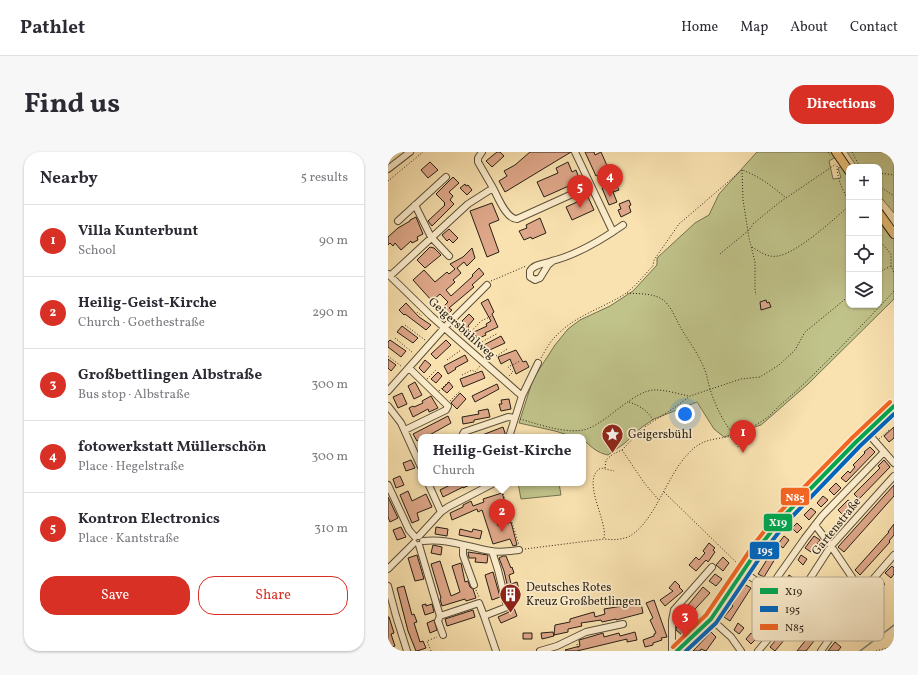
<!DOCTYPE html>
<html lang="en">
<head>
<meta charset="utf-8">
<style>
	body { margin:0; font-family:Vollkorn,serif; background:#f7f7f7; color:#2b2b33 }
	.controls { position:absolute; right:12px; top:12px; display:grid; overflow:hidden; border-radius:8px; box-shadow:0 1px 3px #0004 }
	.controls button { width:36px; height:36px; display:grid; place-items:center; padding:0; border:0; border-bottom:1px solid #e1e1e2; background:#fff; color:#2b2b33; font:20px sans-serif }
	.you { position:absolute; left:297px; top:262px; width:14px; height:14px; margin:-10px; border:3px solid #fff; border-radius:50%; background:#1a73e8; box-shadow:0 0 0 6px #1a73e833 }
	.badge { display:grid; place-items:center; width:26px; height:26px; border-radius:50%; background:#d93025; color:#fff; font-size:13px; font-weight:700 }
	.pin { position:absolute; translate:-50% -33px; filter:drop-shadow(0 1px 2px #0008) }
	.pin::after { content:''; position:absolute; top:21px; width:14px; height:12px; background:inherit; clip-path:polygon(0 0,100% 0,50% 100%) }
	.popup { position:absolute; left:30px; top:282px; width:168px; height:52px; box-sizing:border-box; display:grid; place-content:center; border-radius:8px; background:#fff; filter:drop-shadow(0 1px 3px #0005); font-size:13px; white-space:nowrap; color:#7c7c81 }
	.popup b { font-size:15px; color:#2b2b33 }
	.popup::after { content:''; position:absolute; left:50%; top:100%; margin-left:-8px; border:8px solid transparent; border-top-color:#fff }
	.list { margin:0; padding:0; list-style:none }
	h2 { display:flex; justify-content:space-between; align-items:center; height:52px; margin:0; padding:0 16px; font-size:17px }
	h2 small { font-size:13px; font-weight:400; color:#7c7c81 }
	.list li { display:grid; grid-template-columns:26px 1fr auto; gap:12px; align-items:center; box-sizing:border-box; height:72px; padding:0 16px; border-top:1px solid #e1e1e2 }
	.list b { display:block; font-size:15px; white-space:nowrap }
	.list p { margin:0; font-size:13px; white-space:nowrap; color:#7c7c81 }
	.list em { font-size:13px; font-style:normal; color:#7c7c81 }
	.actions { display:flex; gap:8px; padding:12px 16px }
	.actions a { flex:1; padding:9px 0; border:1px solid #d93025; border-radius:16px; text-align:center; font-size:14px; color:#d93025 }
	.actions .main { background:#d93025; color:#fff }
	.icon { flex:none; width:22px; height:22px; fill:none; stroke:currentColor; stroke-width:2; stroke-linecap:round; stroke-linejoin:round }
	.map { position:relative; flex:none; width:506px; height:499px; overflow:hidden; border-radius:16px }
	header { display:flex; align-items:center; gap:24px; box-sizing:border-box; height:56px; padding:0 20px; background:#fff; border-bottom:1px solid #e1e1e2 }
	header strong { font-size:19px }
	nav { display:flex; gap:22px; margin-inline-start:auto; font-size:14px }
	.intro { display:flex; align-items:center; justify-content:space-between; box-sizing:border-box; height:96px; padding:0 24px }
	h1 { margin:0; font-size:28px }
	.button { padding:10px 18px; border-radius:16px; background:#d93025; color:#fff; font-size:14px; font-weight:700 }
	main { display:flex; gap:24px; padding:0 24px }
	aside { flex:1; background:#fff; border-radius:16px; box-shadow:0 1px 3px #0004 }
	.map>svg:first-child { display:block }
</style>
</head>
<body>
<header>
<strong>Pathlet</strong>
<nav><a>Home</a><a>Map</a><a>About</a><a>Contact</a></nav>
</header>
<div class="intro"><h1>Find us</h1><a class="button">Directions</a></div>
<main>
<aside>
<h2>Nearby<small>5 results</small></h2>
<ul class="list">
<li><span class="badge">1</span><div><b>Villa Kunterbunt</b><p>School</p></div><em>90 m</em></li>
<li><span class="badge">2</span><div><b>Heilig-Geist-Kirche</b><p>Church · Goethestraße</p></div><em>290 m</em></li>
<li><span class="badge">3</span><div><b>Großbettlingen Albstraße</b><p>Bus stop · Albstraße</p></div><em>300 m</em></li>
<li><span class="badge">4</span><div><b>fotowerkstatt Müllerschön</b><p>Place · Hegelstraße</p></div><em>300 m</em></li>
<li><span class="badge">5</span><div><b>Kontron Electronics</b><p>Place · Kantstraße</p></div><em>310 m</em></li>
</ul>
<div class="actions"><a class="main">Save</a><a>Share</a></div>
</aside>
<div class="map">
<svg width="506" height="499" viewBox="0 0 506 499">
	<rect width="100%" height="100%" fill="#f9e2b0"/>
	<filter id="stains"><feTurbulence type="fractalNoise" baseFrequency=".005" numOctaves="4"/><feColorMatrix values="0 0 0 0 .2 0 0 0 0 .09 0 0 0 0 .02 0 0 0 .5 -.17"/></filter>
	<radialGradient id="worn" r=".72"><stop offset=".6" stop-color="#630" stop-opacity="0"/><stop offset="1" stop-color="#630" stop-opacity=".3"/></radialGradient>
	<path fill="#c0c38a" stroke="#747150" d="M369,0h75l4,5 -7,4 4,18 8,-1 -3,-10 4,-2 7,9v130h30v-88l15,21v61l-86,85 -47,41 -37,12 -10,-8 -17,-27 -43,17 -12,8 -17,16 -17,12c-11,-2 -18,-9 -25,-16v-2l-15,-2 -13,-4 -36,-8 14,-44 22,-34 13,-16 12,-9 30,-14 23,-15 24,-26v-7l38,-35 14,-8 10,-21z
		M459,0h47v61l-15,-18v-28h-22z
		M130,331h41l2,12 -40,4z"/>
	<g fill="none" stroke-linecap="round" stroke-linejoin="round">
		<path stroke="#717d76" stroke-width="1.5" d="M472,499l34,-26"/>
	</g>
	<path fill="#dfa88a" stroke="#271f15" d="M109,0h3l4,4 -12,11 -6,-6z
		M142,0h41l-66,40 -6,-11 8,-5 -3,-5 11,-6z
		M197,0h9l1,3 6,-3 8,18 -13,6z
		M42,10l8,8 -10,8 -7,-8z
		M180,10l4,10 4,-2 4,11 -36,16 -7,-15 21,-9 -2,-5z
		M65,25l6,6 -10,9 4,4 -3,4 4,4 -22,22 -4,-5 17,-16 -1,-1 1,-1 -9,-9z
		M227,30l4,8 -6,2 4,10 -8,3 -7,-17z
		M77,32l1,2 2,-1 4,5 -5,5 -7,-7z
		M200,45l6,13 -22,10 -6,-13z
		M241,48l2,5 -2,1 2,6 -10,5 -3,-7 3,-1 -2,-5z
		M104,51l7,17 -10,4 10,28 -12,5 -17,-46z
		M28,65l7,17 -6,3 1,3 -6,3 -1,-2 -10,9 -6,-7 -2,3 -3,-3 -2,2v-8l10,-9 12,-7v-1z
		M152,66l6,15 -14,6 -1,-2 -7,3 -5,-9 8,-3 -1,-3z
		M61,77l9,9 -5,5 -4,-4 -2,2 -5,-6z
		M42,95l4,1 7,7 -16,13 -8,-8z
		M84,96l3,10 -8,8 -3,-4 -7,6 4,5 -8,7 2,2 -9,8 5,6 22,-20 -1,-1 7,-7 5,6 -12,11 2,2 -25,21 3,2 -7,7 -6,-6 9,-9 -8,-8 -8,7 -19,-21 11,-10 11,12 12,-10 2,2 6,-5 -5,-5 13,-7z
		M100,147l6,13 -2,2 6,13 -13,6 1,2 -9,4 -3,-7 13,-6 -1,-2 5,-3 -10,-18z
		M378,148l1,3 2,-1 2,5 -10,3 -1,-8z
		M18,151l13,14 12,8 -5,5 -21,-16 -1,1 -5,-5z
		M81,162l5,5 -6,7 1,2 -6,7 -6,-5 7,-7 -2,-2z
		M14,174l16,12 -5,5 -16,-11z
		M113,184l4,7 -22,10 -3,-6z
		M2,188l16,11 -5,6 -13,-10v-5z
		M58,188l5,5 -15,14 -5,-5z
		M128,198l7,12 3,-1 3,6 -13,7 -6,-15 -9,5 -3,-7z
		M77,203l3,6 -13,7 1,1 -8,5 -4,-8z
		M0,207l8,6 -5,6 -3,-3z
		M37,208l6,5 -7,8 -5,-5z
		M94,219l3,7 -22,9 -3,-8z
		M50,220l4,4 -6,7 -5,-4z
		M27,230l7,13 -8,4 -6,-13z
		M61,230l4,5 -6,6 -5,-4z
		M109,232l2,5 -24,13 -3,-6z
		M14,241l5,11 -9,4 -5,-11z
		M72,241l6,6 -9,10 -6,-6z
		M43,244l7,12 -9,4 -1,-3 -15,8 -4,-9 4,-2 1,1 9,-4 -1,-2z
		M121,247l2,10 -10,2 -2,-7h3l-1,-4z
		M100,257l2,8 -16,3v2l-11,2 -1,-7 17,-3 -1,-3z
		M60,264l3,7 -25,14h-5v2l-4,2 -4,-7z
		M115,275l2,6v4h-28z
		M506,275v11l-5,4 -5,-6z
		M482,295l5,5 -29,30 -5,-4 7,-7 2,2 5,-6 -2,-2 12,-12 -1,-1z
		M23,308l4,8 -9,3 -3,-8z
		M496,308l6,7 -31,32 -5,-5 26,-26 -2,-2z
		M12,324l4,9 -8,3 -3,-9z
		M66,331h20l-11,5v-1l-20,10 -3,-7z
		M448,331l5,5 -7,7 -5,-5z
		M506,333v11l-50,56 -6,-5z
		M20,339l4,10 14,-7 6,13 -15,6 2,7 -7,3 -12,-28z
		M114,341l3,9 -14,5 7,19 13,-4 6,23 -4,1 -3,-7 -17,5 -11,-34 -4,2 -1,-3 -25,11 -2,-7 13,-6v-2l8,-4 2,5 11,-4 -1,-3z
		M435,344l5,4 -7,7 -4,-4z
		M0,345l10,21 -8,4 -2,-5z
		M460,348l6,4 -11,11 -5,-5z
		M423,356l5,4 -7,8 -5,-5z
		M409,371l5,5 -5,5 -5,-5z
		M506,372v11l-5,6 1,1 -30,33 -5,-5 34,-38h-1z
		M13,375l5,10 -9,3 -4,-10z
		M48,375l12,2 -1,7 -12,-2z
		M72,377l12,3 1,-3 9,2 -2,8 -21,-4z
		M396,384l5,4 -6,8 -5,-4z
		M426,384l6,4 -9,12 -6,-4z
		M321,391l6,5 -2,2 2,2 -7,10 -2,-2 -10,11 -7,-6 7,-8 3,3 6,-7 -2,-2z
		M45,393l9,2 -1,8 -10,-2z
		M385,398l5,4 -14,23 -6,-3z
		M80,400l20,3 -1,8 -12,-1 1,-4h-7z
		M29,403l7,24 -9,2 -7,-23z
		M413,403l6,4 -4,6 -5,-5z
		M115,404h3l5,12 1,-1 2,6 -5,2 2,9 6,-2 3,11 -2,1 -8,3 -6,-26 -5,-13z
		M335,405l6,6 -6,8 -7,-6z
		M52,409l11,35 9,-4 -8,-26 9,-3 4,19 3,-1 2,6 3,2 3,9 -10,3 -1,-2 -23,7 -2,-7 1,-1 -10,-34z
		M504,414l2,2v6l-3,4 -6,-5z
		M105,420l7,25 -8,3 -7,-25z
		M327,422l7,5 -6,7 -7,-5z
		M401,423l6,4 -7,12 -6,-3z
		M428,426l6,4 -8,12 -6,-3z
		M458,428l6,5 -30,46 -16,20h-9l21,-26z
		M492,428l5,4 -7,8 -5,-5z
		M287,429l5,5 -1,1 4,4 -18,15 -5,-6 13,-9 -4,-3z
		M356,432l7,4 -21,33 -6,-4 9,-11 -1,-1z
		M16,434l8,29 2,-1 3,8 -3,1 6,19 3,-1 3,7 -9,3h-1l-8,-20 -11,-43z
		M315,435l7,6 -26,28 3,2 -4,5 3,2 -4,5 -6,-5v-2l3,-3 -3,-3 4,-4 -2,-4 3,-4 2,1z
		M480,443l4,3 -5,8 -5,-3z
		M416,446l6,3 -8,13 -6,-3z
		M266,448l13,37 -6,1 1,2 -9,3v2l-8,2 -2,-7 11,-4v-2l2,-1 -6,-13 3,-2 -7,-15z
		M253,451l2,10 -27,7v-1l-14,3 -1,-2 -20,3 1,3 -14,3v3l-14,3 1,-10 15,-3v-3l24,-7 1,5 10,-3 -1,-5z
		M38,452v2l6,-2 2,8 -9,3 -3,-10z
		M126,456l3,8 -16,7 -3,-6 11,-5 -1,-1z
		M85,458l2,7 -28,9 -2,-7z
		M468,458l6,4 -6,8 -5,-3z
		M0,465h1l5,16 -3,1 4,12 -7,2z
		M404,465l6,4 -8,12 -6,-4z
		M46,468l3,10 -7,3 -3,-10z
		M350,471l6,5 -5,6 -5,-4z
		M458,474l6,4 -6,8 -6,-4z
		M165,480l1,4 -12,3 -1,-6z
		M247,480l2,8 -10,2v-3l-50,12h-11l-1,-1 15,-4 -1,-6 14,-4 10,-3 1,4 15,-4 1,3z
		M323,480l5,5 -10,14 -5,-2 -1,2h-7z
		M135,481h9v6h-9z
		M363,481l6,5 -6,6 -5,-5z
		M392,483l5,4 -10,12 -5,-4z
		M447,490l6,5 -3,4h-10z"/>
	<g fill="none" stroke-linecap="round" stroke-linejoin="round">
		<defs>
			<path id="minor" d="M187,0l38,80
				M0,17l22,-17
				M105,36c5,9 13,31 24,31l73,-33
				M27,53l16,32 18,19
				M10,69l48,-44
				M165,109l-5,4 -8,13 -5,2 -5,-3v-6c4,-7 14,-7 22,-10 24,-6 51,-22 71,-36
				M0,122l43,42 91,80
				M2,124l78,-72 25,-16 -15,-26v-4l4,-6
				M0,239l57,-64 42,-42
				M0,254l13,17 20,44
				M17,278l41,-20 2,-4 -39,-38
				M478,279l28,32
				M75,285l-1,-1 2,-4 44,-15 7,1
				M121,285l13,-41 16,-33
				M40,331l13,29
				M0,333l21,45 6,7
				M427,373l16,21 31,46
				M31,384l22,-24 7,-5 46,-24
				M35,389c24,-3 44,6 68,10 9,2 19,0 28,-1
				M31,393l21,71 39,-13 5,13
				M75,393v10l11,30
				M104,399l6,19 9,37 -23,9 12,35
				M0,417l26,-26
				M355,420l26,17 36,-51 17,-22 62,-64
				M0,434l8,30 11,35
				M52,464l-2,5 5,14
				M323,467l20,18 10,14
				M152,499l17,-5 29,-14 37,-8
				M284,499v-31l2,-10 38,-43
				M289,499l29,-26 5,-6 49,-73 21,-27 75,-77 38,-36
				M370,499l22,-26 51,-79 63,-70
				M433,499l41,-59 32,-37"/>
			<path id="major" d="M448,0l13,19
				M491,61l15,21"/>
		</defs>
		<use href="#minor" stroke="#5c503c" stroke-width="8"/>
		<use href="#major" stroke="#271f15" stroke-width="10"/>
		<path stroke="#271f15" stroke-width="1" stroke-dasharray="1 2" stroke-linecap="butt" d="M440,0l2,3
			M464,0l8,15
			M0,6l7,-6
			M449,14c0,13 6,25 12,35
			M354,18l1,30 6,38 6,24v28l1,5
			M491,21l15,2
			M0,29l35,-29
			M491,34l15,10
			M491,88l12,14v11l3,8
			M364,95c8,5 16,11 26,9 19,-3 55,-36 71,-50
			M332,102l29,-24 5,-7 26,-21 56,-38
			M491,120l12,-6
			M103,129l35,-15
			M239,141c11,1 23,0 33,5 11,6 15,20 21,30 8,14 17,25 23,40 3,7 4,14 6,21 5,16 13,33 24,46
			M29,160l5,4
			M17,173l20,15
			M7,186l18,15
			M77,186l16,-17 11,-5
			M88,196l4,-5 18,-10
			M0,204l13,10
			M99,206l5,-5 5,3 10,-7
			M153,206c4,-7 8,-15 14,-21 19,-21 46,-28 70,-43 10,-7 19,-19 28,-28l1,-6 25,-36 63,-54c17,6 30,16 44,28
			M59,208l14,-10
			M74,223l10,-5 3,2 5,-6
			M121,224l4,-4 -5,-5 12,-6
			M39,227l9,-9
			M51,239l11,-11
			M62,249l10,-10
			M241,250c11,4 18,8 24,18
			M132,267c18,5 48,16 67,10 22,-8 48,-40 69,-39 10,0 23,4 33,6
			M342,285l9,11
			M491,287l10,-9
			M234,298l23,34 13,15
			M217,316l1,-8 7,-6 9,-4 21,-22 31,-20 16,-12 51,-17 19,-2 19,-12 16,-15 10,-18 44,-36
			M111,334l3,4 17,55
			M276,340l76,74
			M216,386c4,-17 -24,-59 -3,-70l13,3
			M137,397l79,-10c8,1 16,1 24,-2 26,-13 39,-62 60,-83 14,-16 26,-14 44,-18 10,-3 21,-9 30,-15 7,-4 12,-10 18,-16 16,-13 30,-27 44,-41 24,-24 47,-48 70,-73
			M88,438l3,7
			M189,492l2,7
			M43,499l-4,-10 10,-4
			M488,499l18,-5"/>
		<use href="#minor" stroke="#fbeccc" stroke-width="6"/>
		<use href="#major" stroke="#ecc178" stroke-width="8"/>
		<defs>
			<path id="bus-1" d="M289,499l34,-32 49,-73 21,-27 75,-77 38,-36"/>
			<path id="bus-2" d="M298,499l30,-28 49,-73 21,-27 74,-77 34,-32"/>
			<path id="bus-3" d="M285,495l33,-32 49,-72 22,-28 75,-77 38,-36"/>
		</defs>
		<use href="#bus-1" stroke="#fbeccc" stroke-width="7"/>
		<use href="#bus-2" stroke="#fbeccc" stroke-width="7"/>
		<use href="#bus-3" stroke="#fbeccc" stroke-width="7"/>
		<use href="#bus-1" stroke="#00a651" stroke-width="4"/>
		<use href="#bus-2" stroke="#0065bd" stroke-width="4"/>
		<use href="#bus-3" stroke="#f26522" stroke-width="4"/>
	</g>
	<defs>
		<symbol id="sight-pin" viewBox="-11 -11 22 30"><path d="M0 17L-7.5 6A9.5 9.5 0 1 1 7.5 6Z" fill="#8f2418" stroke="#fbeccc"/><path d="M0-6L1.8-2.2L6-1.7L2.9 1.2L3.7 5.4L0 3.3L-3.7 5.4L-2.9 1.2L-6-1.7L-1.8-2.2Z" fill="#fff"/></symbol>
		<symbol id="building-pin" viewBox="-11 -11 22 30"><path d="M0 17L-7.5 6A9.5 9.5 0 1 1 7.5 6Z" fill="#8f2418" stroke="#fbeccc"/><path d="M-4-6H4V6H1V3H-1V6H-4ZM-2.5-4.3h1.7v1.8h-1.7ZM.8-4.3h1.7v1.8H.8ZM-2.5-1h1.7V.8h-1.7ZM.8-1h1.7V.8H.8Z" fill="#fff"/></symbol>
	</defs>
	<g fill-rule="evenodd">
		<use href="#sight-pin" x="212" y="270" width="25" height="34"/>
		<use href="#building-pin" x="110" y="430" width="25" height="34"/>
	</g>
	<g text-anchor="middle" stroke-width="3.5" stroke-linejoin="round" paint-order="stroke">
		<g font-size="12" fill="#271f15" stroke="#fbeccc">
			<text transform="translate(74 176) rotate(42)" y="4">Geigersbühlweg</text>
			<text transform="translate(448 374) rotate(-51)" y="4">Gartenstraße</text>
		</g>
		<g font-size="12" fill="#271f15" stroke="#fbeccc" text-anchor="start">
			<text x="240" y="286">Geigersbühl</text>
			<text x="138" y="439">Deutsches Rotes<tspan x="138" dy="14">Kreuz Großbettlingen</tspan></text>
		</g>
	</g>
	<rect x="364" y="425" width="132" height="64" rx="6" fill="#fbeccc" stroke="#bbae95" stroke-width="1"/>
	<rect x="372" y="436" width="18" height="6" fill="#00a651"/>
	<rect x="372" y="454" width="18" height="6" fill="#0065bd"/>
	<rect x="372" y="472" width="18" height="6" fill="#f26522"/>
	<g font-size="11" fill="#271f15">
		<text x="397" y="443">X19</text>
		<text x="397" y="461">195</text>
		<text x="397" y="479">N85</text>
	</g>
	<g stroke="#fbeccc" stroke-width="1.5">
		<rect x="392" y="335" width="30" height="19" rx="4" fill="#f26522"/>
		<rect x="375" y="361" width="30" height="19" rx="4" fill="#00a651"/>
		<rect x="361" y="389" width="31" height="19" rx="4" fill="#0065bd"/>
	</g>
	<g font-size="11" text-anchor="middle" font-weight="bold" fill="#fff">
		<text x="407" y="349">N85</text>
		<text x="390" y="374">X19</text>
		<text x="377" y="402">195</text>
	</g>
	<rect width="100%" height="100%" filter="url(#stains)"/>
	<rect width="100%" height="100%" fill="url(#worn)"/>
</svg>
<div class="controls">
<button>+</button>
<button>−</button>
<button><svg class="icon" aria-label="locate" viewBox="0 0 24 24"><circle cx="12" cy="12" r="6"/><path d="M12 2v4M12 18v4M2 12h4M18 12h4"/></svg></button>
<button><svg class="icon" aria-label="layers" viewBox="0 0 24 24"><path d="M12 4l9 5-9 5-9-5zM3 14l9 5 9-5"/></svg></button>
</div>
<div class="you"></div>
<div class="pin badge" style="left:355px;top:301px">1</div>
<div class="pin badge" style="left:114px;top:380px">2</div>
<div class="popup"><b>Heilig-Geist-Kirche</b>Church</div>
<div class="pin badge" style="left:297px;top:485px">3</div>
<div class="pin badge" style="left:222px;top:45px">4</div>
<div class="pin badge" style="left:192px;top:56px">5</div>
</div>
</main>
</body>
</html>
